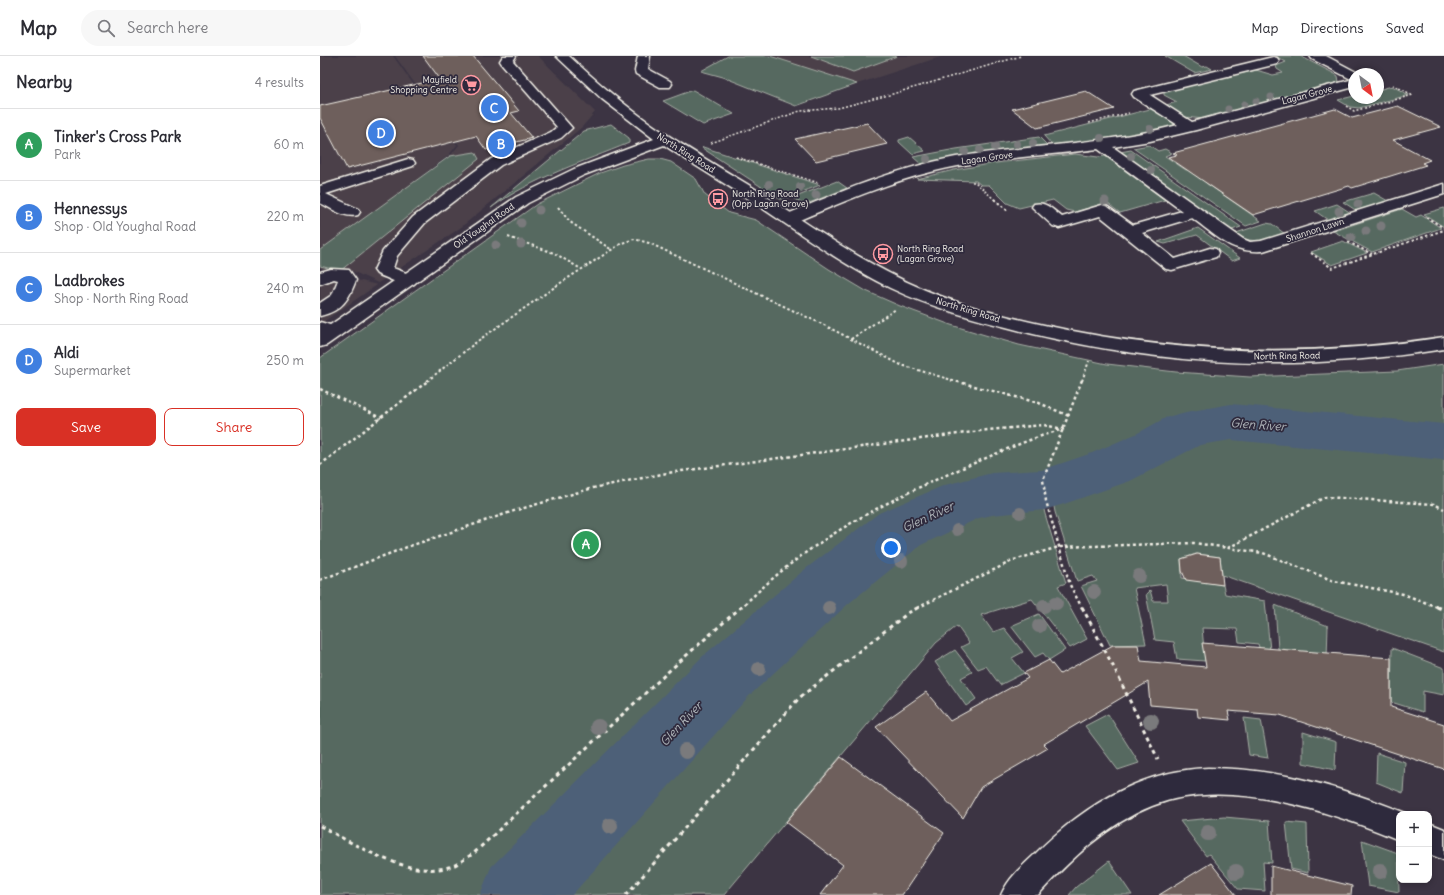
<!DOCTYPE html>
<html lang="en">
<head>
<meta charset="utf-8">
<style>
	body { margin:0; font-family:Delius,sans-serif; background:#f7f7f7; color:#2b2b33 }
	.controls { position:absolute; right:12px; bottom:12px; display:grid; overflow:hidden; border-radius:8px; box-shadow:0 2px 6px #0003 }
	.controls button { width:36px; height:36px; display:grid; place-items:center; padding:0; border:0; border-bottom:1px solid #e1e1e2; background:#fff; color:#2b2b33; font:20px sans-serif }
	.compass { position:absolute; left:1028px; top:12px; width:36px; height:36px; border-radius:50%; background:#fff; box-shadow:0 2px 6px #0003; rotate:148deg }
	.you { position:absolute; left:571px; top:492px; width:14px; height:14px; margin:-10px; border:3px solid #fff; border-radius:50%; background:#1a73e8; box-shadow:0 0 0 6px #1a73e833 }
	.badge { display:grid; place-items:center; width:26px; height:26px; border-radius:50%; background:#d93025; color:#fff; font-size:13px; font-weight:700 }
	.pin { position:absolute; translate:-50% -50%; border:2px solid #fff; box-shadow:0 1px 4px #0006 }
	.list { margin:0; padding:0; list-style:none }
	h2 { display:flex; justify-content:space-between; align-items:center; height:52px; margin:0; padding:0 16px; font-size:17px }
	h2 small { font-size:13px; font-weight:400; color:#7c7c81 }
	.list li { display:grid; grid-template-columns:26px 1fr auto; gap:12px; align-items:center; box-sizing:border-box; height:72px; padding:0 16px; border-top:1px solid #e1e1e2 }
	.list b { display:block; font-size:15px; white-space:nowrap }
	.list p { margin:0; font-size:13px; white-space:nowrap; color:#7c7c81 }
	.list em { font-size:13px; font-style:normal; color:#7c7c81 }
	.actions { display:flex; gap:8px; padding:12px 16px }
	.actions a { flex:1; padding:9px 0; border:1px solid #d93025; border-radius:8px; text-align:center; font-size:14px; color:#d93025 }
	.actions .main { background:#d93025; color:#fff }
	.icon { flex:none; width:22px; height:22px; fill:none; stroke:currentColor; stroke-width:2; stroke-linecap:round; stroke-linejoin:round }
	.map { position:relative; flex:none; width:1124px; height:839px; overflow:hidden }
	header { display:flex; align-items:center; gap:24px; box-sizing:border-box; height:56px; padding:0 20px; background:#fff; border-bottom:1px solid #e1e1e2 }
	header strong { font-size:19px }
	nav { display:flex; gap:22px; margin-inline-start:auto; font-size:14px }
	.search { width:280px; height:36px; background:#f7f7f7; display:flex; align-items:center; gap:10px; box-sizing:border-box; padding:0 14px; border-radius:22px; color:#7c7c81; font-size:15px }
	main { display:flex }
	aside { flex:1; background:#fff }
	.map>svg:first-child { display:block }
</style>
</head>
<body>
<header>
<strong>Map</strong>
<div class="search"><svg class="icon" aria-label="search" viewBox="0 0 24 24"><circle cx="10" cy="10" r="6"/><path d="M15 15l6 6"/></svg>Search here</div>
<nav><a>Map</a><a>Directions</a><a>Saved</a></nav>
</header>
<main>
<aside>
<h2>Nearby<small>4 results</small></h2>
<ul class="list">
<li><span class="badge" style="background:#2e9e5b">A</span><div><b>Tinker's Cross Park</b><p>Park</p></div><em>60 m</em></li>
<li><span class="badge" style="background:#3f7fe0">B</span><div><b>Hennessys</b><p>Shop · Old Youghal Road</p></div><em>220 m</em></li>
<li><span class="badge" style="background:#3f7fe0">C</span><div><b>Ladbrokes</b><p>Shop · North Ring Road</p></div><em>240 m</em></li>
<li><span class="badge" style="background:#3f7fe0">D</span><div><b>Aldi</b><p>Supermarket</p></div><em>250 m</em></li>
</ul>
<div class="actions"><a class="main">Save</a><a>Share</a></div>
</aside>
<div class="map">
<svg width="1124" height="839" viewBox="0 0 1124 839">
	<rect width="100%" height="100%" fill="#3c3443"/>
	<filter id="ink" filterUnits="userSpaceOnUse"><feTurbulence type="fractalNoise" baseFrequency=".025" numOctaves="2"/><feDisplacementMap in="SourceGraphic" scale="8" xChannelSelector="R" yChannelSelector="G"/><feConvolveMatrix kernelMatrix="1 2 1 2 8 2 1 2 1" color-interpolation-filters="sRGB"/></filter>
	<g filter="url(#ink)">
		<path fill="#4b414a" d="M0,0h73l64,89 -8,10 -129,98z
			M75,0h143l57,56 -13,15 -122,101 -82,55 -28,-13 -19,1 -11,-3v-13l130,-99 9,-11z
			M450,0h173l-86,28z
			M2,215l55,14 -57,39v-52z"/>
		<path fill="#576961" stroke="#a6ada4" d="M408,0h42l87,28 -61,22 -73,-29 -22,-6z
			M491,0h86l-44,16z
			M845,0h18l19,11 5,-1 5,3 -18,4z
			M955,0h25l35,18 3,2 1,6 -135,37 -19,-2 -19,-12 11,-3 -13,-7v-4l92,-21 17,5 10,-2 -6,-4 -1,-3 10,-4z
			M1072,30l17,9 -50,13 -9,-1 -12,-7 16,-4v2h24v-8z
			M373,34l41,24 -31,11 -40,-24z
			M834,52l18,13 2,4c-20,14 -95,17 -122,20l-8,-9z
			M291,68l18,14v5c-46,19 -97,35 -138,65l93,-77z
			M589,81l16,14 -13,3 -13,-12v-2z
			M719,81l9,9 -126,19 -9,-8 43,-8z
			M829,89l9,6 7,-2 7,4 -7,3 21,14 14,-4 6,17 55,38 -15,5 -113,-78z
			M383,91l117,38 -36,14h-4l-78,-51z
			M811,94l110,77 -12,4 -109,-79z
			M155,96l4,7 -139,112 -20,-5v-16l130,-94z
			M755,98l23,3 7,-1 60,44 -45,13 -13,-10 -32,9 -9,-2 -13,-10 -34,8 -12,-5 -18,-18h-8l-5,-4 -59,-2 37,-9 42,-7z
			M329,103h11l11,3 25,17 9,16 24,18 27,7 73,49 37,22 34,15 51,19 68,20 88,19 69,8 74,5 147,-6 47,-7v288l-222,-77 -2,-18 -24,-3 -15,5 1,19 41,7 2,9 40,7 5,49h-10l-2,-6 -19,-2 -2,-13 -35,-1 3,33 -28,-2 -3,-17 -19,-2 -9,-46 4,-4 3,11h15l-2,-17 -32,4 12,56 -36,1 -29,-59 16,-5 -4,-5 -16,5 -22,-69 -6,-32h-12l8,34 21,69 -8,3 29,53 -17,9 -38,-49 -51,16 12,17 11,-4 19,24 -11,6 12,15 -24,12 -14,-19 -8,3 -17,-22 8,-4 -12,-17 -21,17 -212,252h-404v-537l217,-154 63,-31 23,-8z
			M517,125l10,7 -43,17 -11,-7z
			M1054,137l14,8 -31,10 -14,-9z
			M1017,148l14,9 -23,7 -13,-9z
			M1124,152v19l-20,-13z
			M1082,153l14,8 5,-2 20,13 -69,24 -39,-21z
			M946,167l6,1 13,10c-19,6 -33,11 -52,0z
			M878,172l42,30 -8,3 -35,-26 -32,9 -7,-2z
			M1023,185l24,12 -35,12 -21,-13z
			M955,549l53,21 -1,32 -49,-9z
			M719,558l26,36 -16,10 -6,-7 -8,4 -24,-31z
			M1072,592l52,20v27l-21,-4v21l-32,-10z
			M635,594l17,22 -11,6 15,21 -10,7 -31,-44z
			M788,658l31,49 -21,7 -33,-44z
			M924,662l17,2 7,38 -19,-3z
			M983,676l33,10 -1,28 -32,-7z
			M1057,697l28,9 -2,31 -27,-11z
			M904,761l45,4 3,42 -9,-1 2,29 -27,-2 -29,-35 -3,2 -26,-35z
			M966,766l21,2 1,49 -17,-4z
			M1042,784l36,13 1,39 -31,-6z
			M789,805l23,34h-63l7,-8z"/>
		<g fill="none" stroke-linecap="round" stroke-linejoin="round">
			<path fill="#4d6078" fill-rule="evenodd" d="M911,348l213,20v36l-213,-20 -31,5 -70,36 -66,23 -20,6 -52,5 -13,3 -58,27 -73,59 -99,92 -177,199h-92l11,-28 212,-211 101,-86 75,-57 66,-28 47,-12 50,-3 50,-17 46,-20 29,-16 19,-5z"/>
		</g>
		<path fill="#6e5e5b" stroke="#f4f1e8" d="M103,0h50l46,55 -8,2 21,25 -46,12 -10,-14 -129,33 -27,-51v-12l120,-27z
			M766,35l28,18 -77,19 -25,-19z
			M1078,50l43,21 -48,13 37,20 -8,3 4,2 -74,23 -3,-2 -96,29 -85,-58 9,-2 -4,-2 162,-44 17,9z
			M547,67l20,21 -71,17 -21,-22z
			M877,498l23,3 3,28 -37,-5 -4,-9 -1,-12z
			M882,587l189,15v49l53,17v45l-164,-54 -52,-4 2,9 -32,-3 -1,-8 -47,-4 -2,-23 -104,62 4,4 -67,39 -18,31 -87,-91 50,-35 24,29 78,-43 -4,-5 25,-13 11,14 53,-29h25l3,16 65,6z
			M521,701l103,76 -42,62h-82l23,-30 -57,-43z
			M891,807l25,32h-77z
			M951,810l81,20 -1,9h-80z"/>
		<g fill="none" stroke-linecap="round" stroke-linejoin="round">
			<defs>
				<path id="minor" d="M183,0h13l-3,5 59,67 -11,10 -60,27 -76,58 -28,33 -4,12 21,8 3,4 -3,4c-12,3 -26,-6 -37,-10l-3,-4 9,-19 30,-34 78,-58 60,-27 6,-5 -55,-63 -2,-3z
					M318,0h12l-2,13 22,12 2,3 -2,3h-10l-24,-13 -1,-3z
					M990,0h16l34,18h-6v5l-5,-1 -37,-19z
					M953,1l4,1 2,3 -2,3 -127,31 42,27 162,-43v8l-158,43 -46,11 -37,6 130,92 7,3 11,-1 183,-57v10l-181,57c-33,2 -46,-15 -71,-33l-50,15 33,26 35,-11 6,1 2,4 -2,4 -44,13 -6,-1 -66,-53 -41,12 -6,-2 -21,-19 2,-3c12,-3 19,6 28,13l40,-12 6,2 25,18 49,-14 -84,-62c-55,7 -110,9 -163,22 -49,12 -95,32 -140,51l-6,2 -6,-2 -2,-3 2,-3c56,-24 113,-48 173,-59 74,-12 150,-13 222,-32l-44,-28 -2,-3 2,-3z
					M88,103l5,1 2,3 -2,3 -87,28 32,15 2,3 -2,3c-13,4 -27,-7 -38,-12v-17z
					M11,213l18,1 7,10c-7,19 -14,31 -36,36v-13l12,-8 6,-15 -4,-1 -14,5v-12z
					M0,266l20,6 2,4 -2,4 -7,2 -13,-4z
					M888,712c71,0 135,20 200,46h-9v26c-69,-29 -173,-64 -247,-34 -45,18 -82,54 -114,89h-37c7,-16 20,-28 33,-40 47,-47 106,-85 174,-87z
					M1109,767l15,6v31l-15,-6z"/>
				<path id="major" d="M236,0h13c27,25 55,49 85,70 32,22 65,41 98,61 56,37 111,77 173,103 38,16 79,26 119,35 134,30 264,33 400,12v12c-144,23 -273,18 -415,-16 -47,-12 -95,-24 -139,-45 -46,-23 -88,-53 -131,-82 -31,-21 -64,-40 -95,-61l-80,30 -56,28 -201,142 -7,2v-15l196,-135 58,-28 80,-30 -52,-40z"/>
			</defs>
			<use href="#minor" stroke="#f4f1e8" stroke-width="3"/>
			<use href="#major" stroke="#f4f1e8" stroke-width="3"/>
			<path stroke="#f4f1e8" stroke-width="1.5" stroke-dasharray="2 2" stroke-linecap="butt" d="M1026,50l8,5 59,-16 -20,-10
				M769,67l40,-10
				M391,87l89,-32 38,-3 51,-13 132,-39
				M416,101l83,26
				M652,126h3l20,18"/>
			<path stroke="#f4f1e8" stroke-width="2" stroke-dasharray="2.5 2.5" stroke-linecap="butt" d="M674,143l14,12
				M238,151l12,15 42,28
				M1106,161l18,11
				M188,181l46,16 27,16
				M1028,186l24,12
				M991,197l21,15 112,-38
				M531,283l45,-30
				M107,325l52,-41 80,-56 63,-41 12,-4 15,4 175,82 77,40 54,16
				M762,325l7,-20"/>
			<path stroke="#f4f1e8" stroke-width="2.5" stroke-dasharray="3 3" stroke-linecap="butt" d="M631,324l88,23 30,13
				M762,324l-39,100 3,21 24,84 12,23
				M0,333l61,29
				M0,409l109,-85
				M908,492l97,-51 109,7 10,5
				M0,524l87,-33 110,-37 76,-22 74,-15 321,-43 56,-5 19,4
				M420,552c16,-14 31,-29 48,-42 57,-45 124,-77 191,-105 28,-12 55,-24 85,-32
				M597,552l97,-48 45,-13 135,-4 69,10 71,28 69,13 37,14"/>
			<path stroke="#f4f1e8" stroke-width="3" stroke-dasharray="4 4" stroke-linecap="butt" d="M762,551l31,59 45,93
				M1117,551l7,3
				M0,770c35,18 88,53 129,41 9,-2 16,-9 24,-13l197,-184 71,-63
				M306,839l173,-197 109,-85 11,-6"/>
			<use href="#minor" fill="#2f2a3d" fill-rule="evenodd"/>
			<use href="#major" fill="#2f2a3d" fill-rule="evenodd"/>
		</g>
		<g fill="#7a7a7c">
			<circle cx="951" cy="41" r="3.5"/>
			<circle cx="936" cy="45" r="3.5"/>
			<circle cx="924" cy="48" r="3.5"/>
			<circle cx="908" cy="53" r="3.5"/>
			<circle cx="830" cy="73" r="4"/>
			<circle cx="781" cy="82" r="4"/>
			<circle cx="713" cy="87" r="4"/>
			<circle cx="697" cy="88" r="4"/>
			<circle cx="675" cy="91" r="4"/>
			<circle cx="660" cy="94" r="4"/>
			<circle cx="645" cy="96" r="4"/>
			<circle cx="811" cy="100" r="4"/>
			<circle cx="607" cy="103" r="4"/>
			<circle cx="831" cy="114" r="4"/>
			<circle cx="449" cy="128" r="4"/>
			<circle cx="480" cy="131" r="4"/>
			<circle cx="496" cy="139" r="4.5"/>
			<circle cx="785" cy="145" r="4.5"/>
			<circle cx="1038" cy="148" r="4.5"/>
			<circle cx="219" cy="154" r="4.5"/>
			<circle cx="1019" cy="155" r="4.5"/>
			<circle cx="201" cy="167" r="4.5"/>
			<circle cx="1061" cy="170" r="4.5"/>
			<circle cx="1046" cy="175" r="4.5"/>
			<circle cx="1031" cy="181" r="4.5"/>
			<circle cx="201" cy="188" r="4.5"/>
			<circle cx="176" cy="189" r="4.5"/>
			<circle cx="700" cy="457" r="6"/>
			<circle cx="637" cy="474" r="6"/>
			<circle cx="581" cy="505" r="7"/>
			<circle cx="819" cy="520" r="7"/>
			<circle cx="774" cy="536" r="7"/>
			<circle cx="736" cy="547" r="7"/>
			<circle cx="724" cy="550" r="7"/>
			<circle cx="509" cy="552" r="7"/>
			<circle cx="719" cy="570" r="7"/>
			<circle cx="439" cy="613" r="7"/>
			<circle cx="831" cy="665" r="8"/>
			<circle cx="278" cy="671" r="8"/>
			<circle cx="366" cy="695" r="8"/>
			<circle cx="290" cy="770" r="8"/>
			<circle cx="888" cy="777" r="8"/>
			<circle cx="1060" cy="815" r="8"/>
			<circle cx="916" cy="816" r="8"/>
		</g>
	</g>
	<defs>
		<symbol id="supermarket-ring" viewBox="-11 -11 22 22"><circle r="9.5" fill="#2f2a3d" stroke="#ff9aa2" stroke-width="1.5"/><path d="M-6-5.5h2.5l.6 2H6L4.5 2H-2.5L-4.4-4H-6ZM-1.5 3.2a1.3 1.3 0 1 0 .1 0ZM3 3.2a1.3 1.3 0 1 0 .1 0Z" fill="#ff9aa2"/></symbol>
		<symbol id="bus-ring" viewBox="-11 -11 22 22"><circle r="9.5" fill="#2f2a3d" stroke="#ff9aa2" stroke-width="1.5"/><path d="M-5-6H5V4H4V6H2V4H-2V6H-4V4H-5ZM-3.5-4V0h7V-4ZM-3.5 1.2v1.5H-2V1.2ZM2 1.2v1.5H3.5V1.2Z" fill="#ff9aa2"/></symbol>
	</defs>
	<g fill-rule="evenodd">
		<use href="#supermarket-ring" x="140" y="18" width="22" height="22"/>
		<use href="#bus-ring" x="387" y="132" width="22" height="22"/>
		<use href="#bus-ring" x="552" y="187" width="22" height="22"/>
	</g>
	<g text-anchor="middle" stroke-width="3.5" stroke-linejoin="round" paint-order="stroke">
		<g font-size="9" fill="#f4f1e8" stroke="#2f2a3d" text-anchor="start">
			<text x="137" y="27" text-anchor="end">Mayfield<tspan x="137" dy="10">Shopping Centre</tspan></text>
			<text x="412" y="141">North Ring Road<tspan x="412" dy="10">(Opp Lagan Grove)</tspan></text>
			<text x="577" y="196">North Ring Road<tspan x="577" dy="10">(Lagan Grove)</tspan></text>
		</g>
		<g font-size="9" fill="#f4f1e8" stroke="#2f2a3d">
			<text transform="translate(987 39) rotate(-15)" y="3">Lagan Grove</text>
			<text transform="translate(366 97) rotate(32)" y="3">North Ring Road</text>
			<text transform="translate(667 102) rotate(-8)" y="3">Lagan Grove</text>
			<text transform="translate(164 170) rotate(-35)" y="3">Old Youghal Road</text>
			<text transform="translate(995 174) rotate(-18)" y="3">Shannon Lawn</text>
			<text transform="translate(648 254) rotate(17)" y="3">North Ring Road</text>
			<text transform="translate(967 300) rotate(-1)" y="3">North Ring Road</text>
		</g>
		<g font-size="12" font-style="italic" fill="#b1b7bb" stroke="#2f2a3d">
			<text transform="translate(938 369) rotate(4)" y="4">Glen River</text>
			<text transform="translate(608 461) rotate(-25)" y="4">Glen River</text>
			<text transform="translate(361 668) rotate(-47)" y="4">Glen River</text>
		</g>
	</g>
</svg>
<div class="controls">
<button>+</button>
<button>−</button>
</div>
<svg class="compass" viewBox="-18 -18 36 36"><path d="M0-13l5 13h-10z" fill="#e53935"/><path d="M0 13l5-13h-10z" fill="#7c7c81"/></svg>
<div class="you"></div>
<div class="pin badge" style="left:266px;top:488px;background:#2e9e5b">A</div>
<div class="pin badge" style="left:181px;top:88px;background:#3f7fe0">B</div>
<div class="pin badge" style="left:174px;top:52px;background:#3f7fe0">C</div>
<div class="pin badge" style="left:61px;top:77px;background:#3f7fe0">D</div>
</div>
</main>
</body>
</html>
